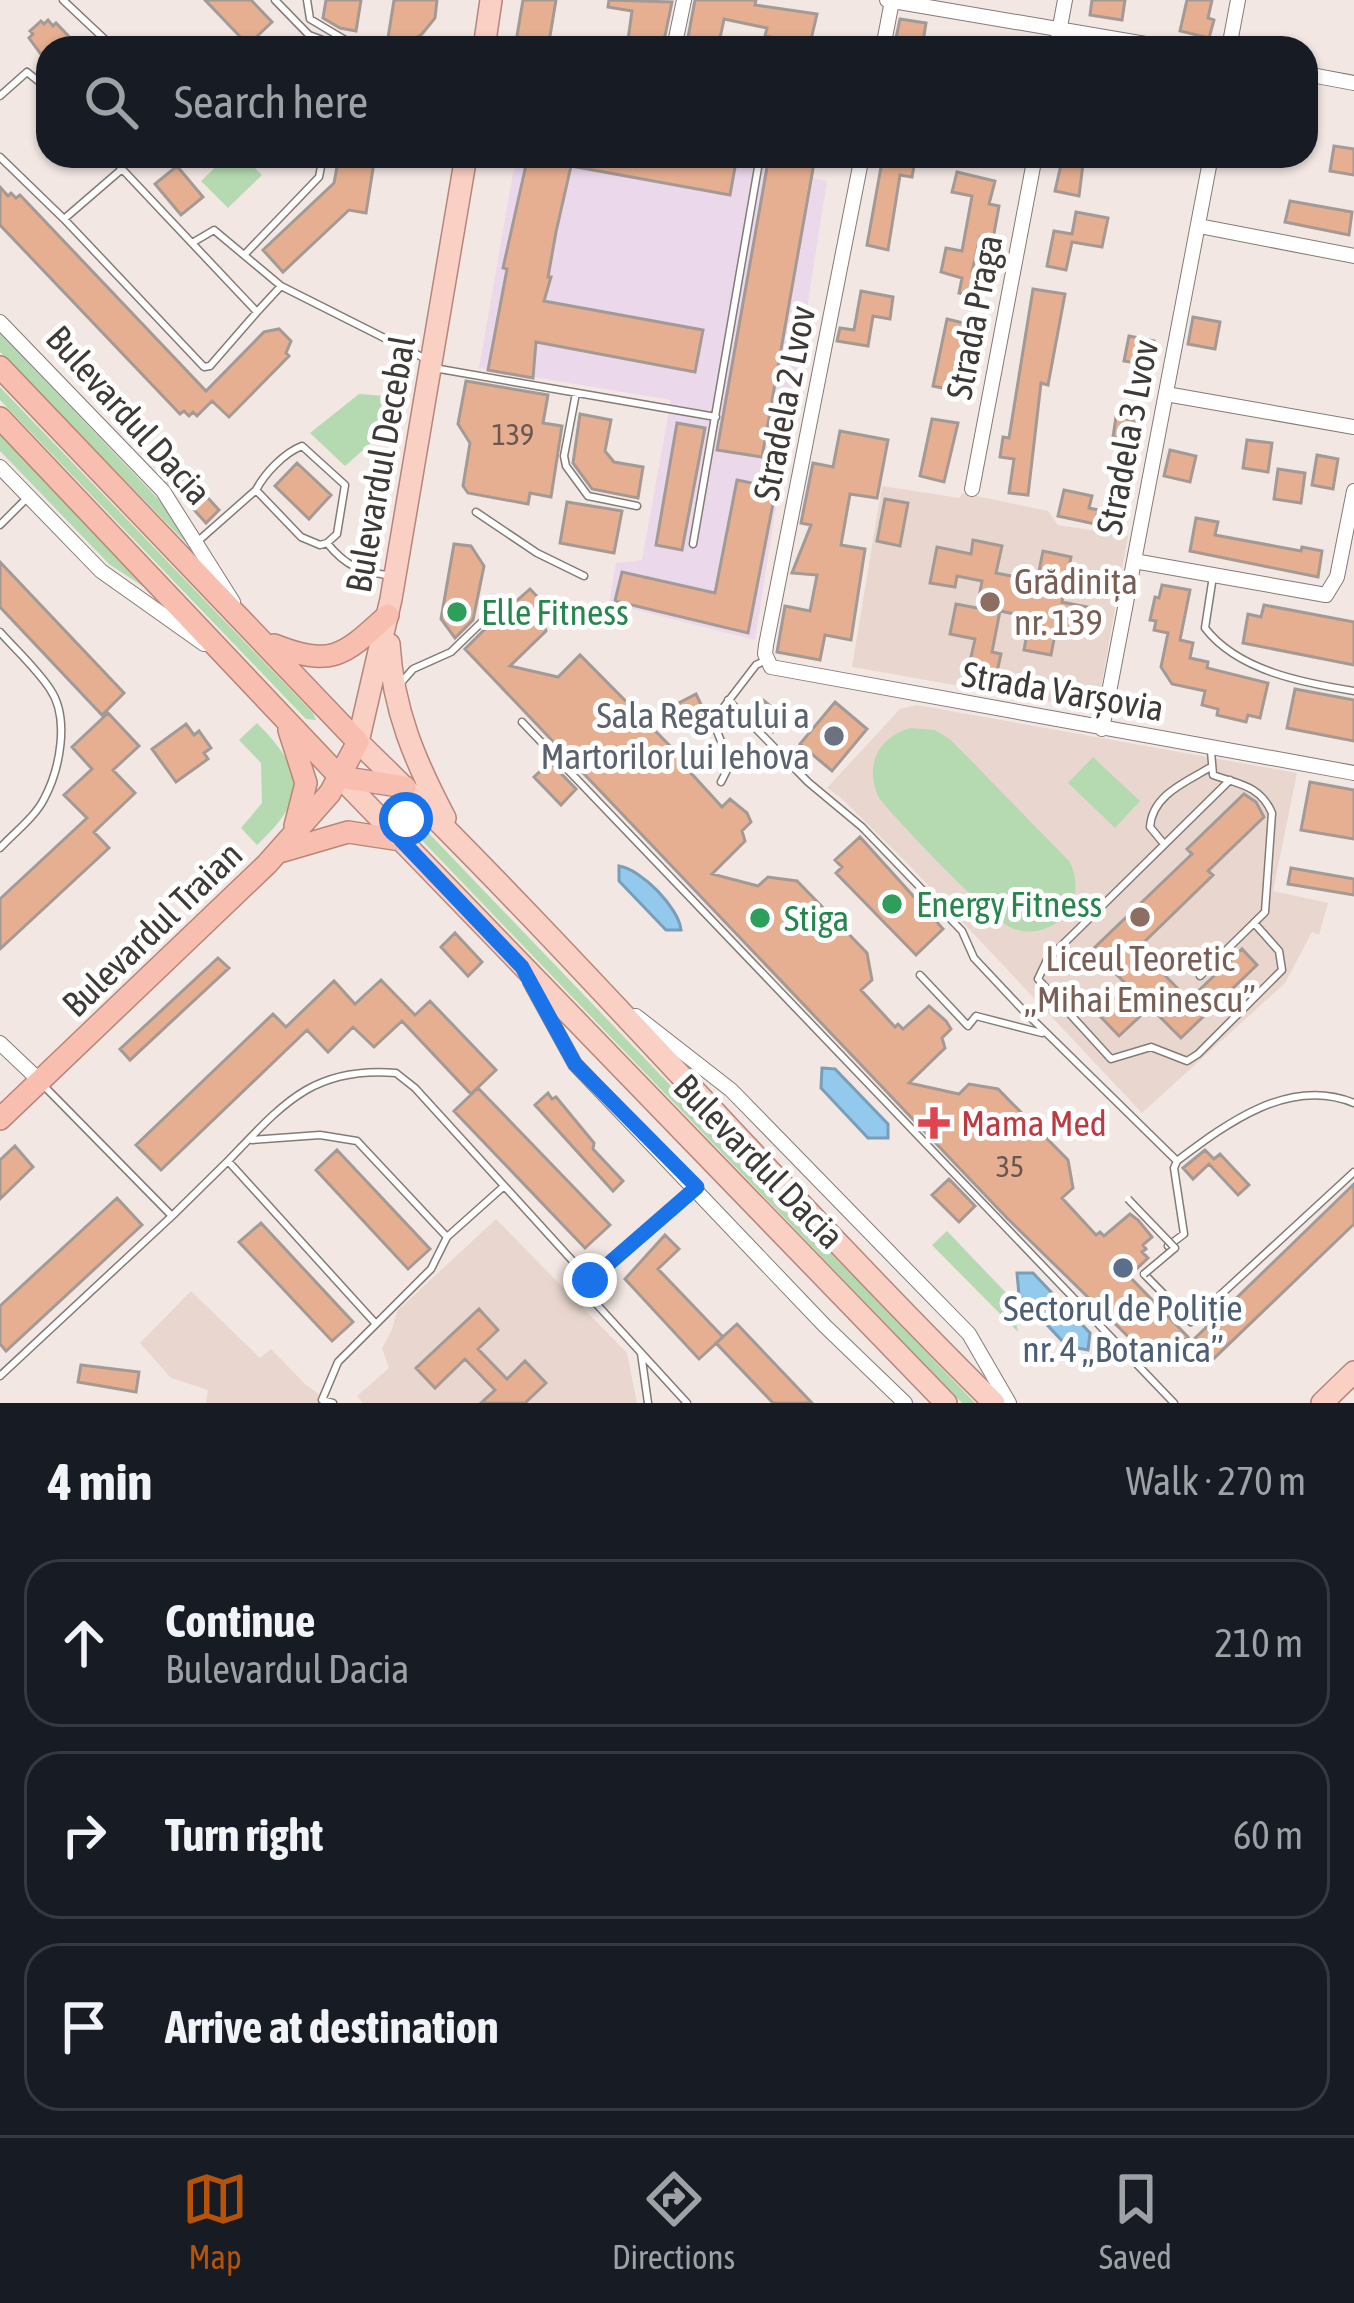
<!DOCTYPE html>
<html lang="en">
<head>
<meta charset="utf-8">
<style>
	body { margin:0; font-family:"Asap Condensed",sans-serif; background:#242831; color:#f1f3f6 }
	.stop { position:absolute; width:36px; height:36px; margin:-27px; border:9px solid #1a73e8; border-radius:50%; background:#fff }
	.stop.end { background:#1a73e8; border-color:#fff; box-shadow:0 3px 12px #0008 }
	.list { margin:0; padding:0; list-style:none }
	h2 { display:flex; justify-content:space-between; align-items:center; height:156px; margin:0; padding:0 48px; font-size:51px }
	h2 small { font-size:39px; font-weight:400; color:#9ea1a6 }
	.list li { display:grid; grid-template-columns:78px 1fr auto; gap:36px; align-items:center; box-sizing:border-box; height:168px; margin:0 24px 24px; padding:0 24px; border:3px solid #363941; border-radius:36px }
	.list b { display:block; font-size:45px; white-space:nowrap }
	.list p { margin:0; font-size:39px; white-space:nowrap; color:#9ea1a6 }
	.list em { font-size:39px; font-style:normal; color:#9ea1a6 }
	.icon { flex:none; width:66px; height:66px; fill:none; stroke:currentColor; stroke-width:2; stroke-linecap:round; stroke-linejoin:round }
	.map { position:relative; flex:none; width:1354px; height:1403px; overflow:hidden }
	.search { position:absolute; background:#171b24; box-shadow:0 3px 9px #0004; left:36px; right:36px; top:36px; height:132px; display:flex; align-items:center; gap:30px; box-sizing:border-box; padding:0 42px; border-radius:36px; color:#9ea1a6; font-size:45px }
	.sheet { height:732px; background:#171b24 }
	nav { display:flex; justify-content:space-around; align-items:center; box-sizing:border-box; height:168px; border-top:3px solid #363941; background:#171b24; font-size:33px; color:#9ea1a6 }
	nav a { display:grid; justify-items:center; gap:6px }
	nav .on { color:#b45309 }
	.map>svg:first-child { display:block }
</style>
</head>
<body>
<div class="map">
<svg width="1354" height="1403" viewBox="0 0 1354 1403">
	<rect width="100%" height="100%" fill="#f2e7e2"/>
	<path fill="#e9d7cf" d="M882,486l78,12 2,-5 86,18 10,14 70,11 -31,174 -245,-43z
		M917,705l380,68 -24,118 55,12 -9,32 -7,-3 -27,51 -143,130 -236,-251 -66,-65 -13,-9 73,-79z
		M496,1219l131,134 10,50h-274l-6,-7 32,-28 -7,-20 10,-18 5,-19z
		M191,1291l69,67 11,-9 34,35 26,19h-125l2,-13 -37,-12 -31,-35z"/>
	<path fill="#ebd9eb" d="M516,156h195l116,25 -72,459 -146,-37 7,-40 26,-3 29,-160 -192,-32z"/>
	<path fill="#b5dab1" d="M227,156h16l19,19 -34,33 -27,-27z
		M0,333l161,169 27,43 -188,-193z
		M0,387l313,326 3,7 -10,-1 -306,-319z
		M359,394l27,2 -5,38 -36,32 -35,-33z
		M0,434l143,150 4,5 -38,-25 -109,-113z
		M257,723c48,48 50,76 0,122l-16,-17 21,-25 -1,-40 -22,-23z
		M910,728l25,2 16,10 119,122c8,18 8,37 -5,53 -13,15 -33,20 -51,14 -21,-7 -118,-109 -135,-131 -15,-31 -2,-60 31,-70z
		M1093,757l47,44 -25,27 -47,-45z
		M417,823l3,1 555,579h-13l-551,-574z
		M947,1231l64,67 7,34 -86,-87z"/>
	<path fill="#93c9ed" stroke="#7a9eb7" stroke-width="3" d="M619,866c22,3 60,42 62,64h-15l-47,-49z
		M822,1068l13,1 53,55v14h-20l-47,-50z
		M1033,1273l57,60 -2,17 -21,-4 -48,-51 -2,-22z"/>
	<path fill="#e6af91" stroke="#a49a95" stroke-width="3" d="M205,0h46l21,22 -24,23z
		M326,0h35l-5,31 -16,-3 -17,-10z
		M394,0h43l-2,18 -13,16 -13,8 -21,-4z
		M523,0h33l-8,48h-33z
		M609,0l63,2 -9,43 -35,-5 4,-29 -24,-4z
		M695,0h61l-1,5 62,9 -8,34h-25l2,-8 -21,-4 2,-8 -43,-9 -6,29h-32z
		M1092,0h33l-3,20 -32,-5z
		M1187,0h25l-4,18 6,2 -5,18 -29,-7z
		M900,19l26,4 -4,25h-28z
		M48,20l5,6 3,-3 24,25h-32v16l-19,-26 4,-4 -3,-3 11,-10 3,3z
		M1334,146l20,3v26l-24,-4z
		M339,156h36l-9,57 -17,-3 -66,62 -20,-22 71,-67z
		M528,156h209l-7,39 -159,-29 -15,66 -8,45h3l-7,24 159,29 -8,42 -159,-30 -3,36 -45,-8 19,-101 -4,-1z
		M769,156l45,7 -52,294 -45,-7z
		M883,156l32,4 -3,17 -12,-2 -12,75 -21,-5z
		M1063,156h21l-5,40 -24,-5z
		M177,166l26,31 -22,18 -26,-31z
		M957,172l38,9 -6,23 10,2 -6,33 -13,-2 -8,35 14,2 -5,23 -22,-4 3,-15 -21,-6 5,-24 16,3 10,-55 -20,-4z
		M0,187l8,9 3,-3 5,5 4,-3 186,196 58,-59 15,-3 12,12 -5,12 3,3 -60,61 -17,-16 -15,15 -4,-4 -4,4 -5,-5 -4,3 -180,-189z
		M1290,201l62,11 -3,23 -64,-13z
		M1076,212l32,6 -6,29 -30,-5 -6,28 -19,-4 7,-35 18,3z
		M1033,289l32,5 -17,91 -7,-2 -13,112 -19,-2 5,-34 -14,-2 3,-20 6,1z
		M861,291l32,6 -3,22 -17,-3 -5,30 -31,-5 3,-13 14,2z
		M1193,317l27,5 -5,27 -27,-5z
		M947,319l29,7 -14,66 -29,-6z
		M1129,336l25,5 -5,24 -25,-4z
		M466,381l82,14 -5,28 19,3 -11,71 -21,-4 -2,11 -60,-11 -5,-7 7,-43 -12,-19z
		M580,414l31,6 -6,31 9,11 29,5 -5,31 -46,-9 -19,-26z
		M1116,417l24,4 -3,20 -24,-4z
		M932,419l26,4 -14,59 -24,-6z
		M677,423l28,5 -23,122 -26,-5z
		M840,431l48,9 -11,58 -27,-4 -9,51 24,4 -14,91 -26,-5 -5,25 -43,-8 8,-46 25,5 7,-36 -25,-2 19,-48 -10,-2 12,-60 20,4z
		M1247,440l25,3 -4,29 -25,-4z
		M1170,450l26,6 -6,26 -26,-6z
		M1317,455l21,4 -5,30 -21,-4z
		M174,461l45,49 -13,13 -45,-50z
		M297,463l34,32 -22,24 -34,-33z
		M1278,469l27,4 -4,30 -27,-4z
		M737,480l39,8 -28,145 -133,-32 7,-29 93,21z
		M1064,490l28,6 -3,12 9,2 -3,14 -37,-8z
		M885,499l23,4 -8,43 -23,-5z
		M567,502l55,9 -8,42 -54,-10z
		M1196,518l22,4 -3,13 86,16 1,-4 20,4 -4,26 -128,-26z
		M973,540l29,6 -6,27 41,8 6,-30 28,6 -9,45 35,7 -5,27 -36,-7 -5,26 -27,-5 6,-33 -30,-6 -8,41 9,2 -6,27 -28,-6 8,-36 -25,-5 6,-30 21,4 5,-27 -25,-5 -2,11 -25,-4 7,-36 34,7z
		M454,544l17,2 13,20 -11,54 -18,18 -14,-19z
		M0,562l124,131 -22,22 -102,-108z
		M1162,585l28,5 -10,50 13,3 -3,15 18,4 -1,6 61,15 -8,35 -12,-3 -2,7 -29,-7 1,-6 -16,-4 3,-14 -33,-7 -11,-17 7,-34 -14,-3 2,-9 -6,-1 5,-23 4,1z
		M530,589l22,23 -9,8 3,11 -36,35 48,11 22,-22 103,104 -3,2 42,46 8,-8 17,14 4,9 -9,9 3,10 -33,33 46,12 10,-9 29,4 70,72 5,27 -11,10 34,37 3,-3 5,5 26,-23 17,15 5,8 -9,9 3,10 -36,35 50,11 10,-10 29,5 70,71 5,28 -11,10 34,37 4,-3 4,4 26,-22 8,6 14,17 -9,8 3,4 -4,3 6,6 -19,18 59,61 -18,18 -24,-1 -139,-136 -542,-569 25,-25 1,-9 9,-8 4,5z
		M1264,605l90,17v43l-111,-22 5,-29 13,3z
		M1295,689l59,11v41l-67,-13z
		M696,694l11,23 -17,12 -13,-25z
		M763,700l22,18 -12,14 -22,-19z
		M835,702l32,27 -35,42 -32,-27z
		M108,713l31,33 -26,24 22,23 -41,39 15,16 -109,101v-50l87,-81 -23,-23 28,-26 -20,-22z
		M186,724l8,11 5,-4 12,17 -7,5 4,6 -32,23 -24,-33z
		M550,762l26,27 -15,16 -27,-28z
		M1310,782l44,8v49l-53,-9z
		M1244,794l12,8 8,15 -56,54 5,4 -75,73 51,52 53,-51 15,16 -76,73 -31,-31 -31,29 -21,-22 30,-28 -36,-36 100,-96 -5,-5z
		M860,837l83,92 -27,26 -80,-82 6,-6 -7,-7z
		M1291,868l63,11v16l-66,-11z
		M455,933l27,29 -14,14 -27,-29z
		M218,958l11,10 -99,92 -10,-11z
		M381,980l34,35 15,-14 66,69 -25,24 -69,-73 -28,26 -21,-20 -25,25 -21,-22 -146,140 -25,-25 137,-131 13,13 48,-46 21,23z
		M478,1088l132,137 -25,23 -131,-137z
		M548,1093l4,6 4,-2 38,46 -1,6 30,32 -10,10 -78,-86z
		M15,1146l18,21 -33,32v-39z
		M337,1150l93,99 -22,20 -92,-99z
		M1205,1150l9,9 6,-5 29,31 -11,10 -29,-31 -16,15 -10,-11z
		M949,1179l26,27 -16,16 -27,-27z
		M1354,1184v40l-147,141 -19,-20z
		M117,1198l25,27 -136,126 -6,-7v-38z
		M261,1223l92,99 -21,19 -93,-99z
		M665,1235l14,14 -21,20 65,68 -24,22 -74,-80z
		M479,1309l19,21 -20,19 29,30 18,-18 21,22 -21,20h-44l14,-13 -30,-31 -30,29 -19,-20z
		M737,1324l75,79h-39l-57,-60z
		M81,1365l58,7 -3,20 -58,-10z"/>
	<g fill="none" stroke-linecap="round" stroke-linejoin="round">
		<defs>
			<path id="service" d="M63,0l51,48
				M275,0l34,35 35,13
				M307,0l3,19 37,22 -2,7
				M0,96l27,-24 21,17
				M124,156l-2,13 135,143 24,-26 147,74
				M0,157l64,62 58,-50 -12,-13
				M64,219l140,148 6,-1 47,-54
				M192,243l22,-13 67,56
				M246,253l73,-76 4,-21
				M434,368l282,49
				M576,393l-12,63 2,10 22,30 49,10
				M476,512l61,41 47,23
				M0,525l27,-27
				M197,542l59,-52c9,-17 28,-37 46,-44l43,39 -8,49 -10,9 -7,2 -19,-8 -45,-47
				M327,543c20,25 34,28 65,33
				M693,544l67,-388
				M1213,576l-8,52c33,43 99,55 149,63
				M0,632c16,18 36,36 50,57 20,29 10,80 -6,110 -9,18 -30,34 -44,49
				M399,685l14,-16 38,-17 34,-33
				M728,700l80,82 54,45 100,104 12,27 47,50 156,153
				M522,722l652,681
				M1230,780l-183,180 -9,19 73,80 40,-12 36,14 11,-7 84,-84 -3,-19 -24,-27
				M721,782l9,-18 -17,-43 43,-56 10,-5
				M1164,844l-14,-17c2,-32 36,-45 59,-59
				M920,975l48,51 8,-10 66,17
				M1200,976l65,-64 7,-99c-12,-28 -34,-29 -59,-38l-2,-24
				M42,1084l130,132 56,-55 148,163
				M252,1140l68,-5 37,6 90,96
				M228,1161c54,-56 84,-95 168,-88l19,15 175,192
				M1168,1246l16,-12 -10,-66 3,-7c49,-37 112,-85 177,-58
				M1144,1274l47,48 163,-150
				M641,1353l7,50
				M0,1376l172,-160
				M333,1403l-11,-3 16,-38 93,-93 16,-32 56,-50
				M687,1403l-97,-106v-17l103,-89"/>
			<path id="minor" d="M887,0l282,48
				M674,48l10,-48
				M883,48l9,-47
				M1056,48l9,-48
				M1229,48l9,-48
				M1306,74l48,9
				M862,156l-96,489 -1,9 6,13 583,106
				M1199,226l155,30
				M0,322l163,169 70,111
				M1166,394l188,33
				M0,467l101,104 103,73
				M972,489l63,-333
				M1134,561l192,34 11,-18 17,-86
				M1102,729l109,-573
				M530,982l45,82 249,261 81,78
				M636,1016l95,74 238,244 40,69
				M0,1043l40,38"/>
			<path id="primary" d="M484,48l7,-48
				M466,156l-75,443 -33,143c220,213 419,446 636,661
				M389,644c4,66 26,117 56,174
				M340,777l606,626
				M401,840l5,-21 21,-11
				M1322,1403l32,-31"/>
			<path id="trunk" d="M0,367l358,375 -28,51 -63,71 -267,255
				M0,418l340,359
				M274,645c59,23 70,10 114,-30
				M289,730l17,53 -11,43
				M340,777l65,10
				M283,851l65,-19 53,8"/>
		</defs>
		<use href="#service" stroke="#847b76" stroke-width="9"/>
		<use href="#minor" stroke="#847b76" stroke-width="16"/>
		<use href="#primary" stroke="#b6867a" stroke-width="24"/>
		<use href="#trunk" stroke="#b6867a" stroke-width="24"/>
		<use href="#service" stroke="#fff" stroke-width="6"/>
		<use href="#minor" stroke="#fff" stroke-width="14"/>
		<use href="#primary" stroke="#facfc4" stroke-width="21"/>
		<use href="#trunk" stroke="#f8bfb0" stroke-width="21"/>
		<defs>
			<path id="service-bridge" d="M1128,1199l47,49 -31,26"/>
		</defs>
		<use href="#service-bridge" stroke="#847b76" stroke-width="9" stroke-linecap="butt"/>
		<use href="#service-bridge" stroke="#fff" stroke-width="6"/>
	</g>
	<g fill="none" stroke-linecap="round" stroke-linejoin="round">
		<path stroke="#1a73e8" stroke-width="15" d="M406,819l-5,21 121,127 53,97 122,123 -107,93"/>
	</g>
	<g fill="#8d6e63" stroke="#fff" stroke-width="4.5">
		<circle cx="990" cy="602" r="12"/>
		<circle cx="1140" cy="917" r="12"/>
	</g>
	<g fill="#2e9e5b" stroke="#fff" stroke-width="4.5">
		<circle cx="457" cy="612" r="12"/>
		<circle cx="892" cy="904" r="12"/>
		<circle cx="760" cy="918" r="12"/>
	</g>
	<circle fill="#6b7280" stroke="#fff" stroke-width="4.5" cx="834" cy="736" r="12"/>
	<path fill="#e0444e" stroke="#fff" stroke-width="4.5" d="M928 1105h12v12h12v12h-12v12h-12v-12h-12v-12h12z"/>
	<circle fill="#5c6f8a" stroke="#fff" stroke-width="4.5" cx="1123" cy="1268" r="12"/>
	<g text-anchor="middle" stroke-width="10" stroke-linejoin="round" paint-order="stroke">
		<g font-size="30" fill="#68574e">
			<text x="513" y="445">139</text>
			<text x="1010" y="1177">35</text>
		</g>
		<g font-size="36" fill="#3e3a38" stroke="#fff">
			<text transform="translate(974 317) rotate(-79)" y="13">Strada Praga</text>
			<text transform="translate(784 403) rotate(-79)" y="13">Stradela 2 Lvov</text>
			<text transform="translate(129 415) rotate(48)" y="13">Bulevardul Dacia</text>
			<text transform="translate(1127 437) rotate(-79)" y="13">Stradela 3 Lvov</text>
			<text transform="translate(380 464) rotate(-80)" y="13">Bulevardul Decebal</text>
			<text transform="translate(1063 691) rotate(10)" y="13">Strada Varșovia</text>
			<text transform="translate(152 929) rotate(-44)" y="13">Bulevardul Traian</text>
			<text transform="translate(759 1161) rotate(46)" y="13">Bulevardul Dacia</text>
		</g>
		<g font-size="36" fill="#785e54" stroke="#fff" text-anchor="start">
			<text x="1014" y="594">Grădinița<tspan x="1014" dy="41">nr. 139</tspan></text>
			<text x="1140" y="971" text-anchor="middle">Liceul Teoretic<tspan x="1140" dy="41">„Mihai Eminescu”</tspan></text>
		</g>
		<g font-size="36" fill="#27864d" stroke="#fff" text-anchor="start">
			<text x="481" y="625">Elle Fitness</text>
			<text x="916" y="917">Energy Fitness</text>
			<text x="784" y="931">Stiga</text>
		</g>
		<g font-size="36" fill="#5b616d" stroke="#fff" text-anchor="end">
			<text x="810" y="728">Sala Regatului a<tspan x="810" dy="41">Martorilor lui Iehova</tspan></text>
		</g>
		<g font-size="36" fill="#be3a42" stroke="#fff" text-anchor="start">
			<text x="961" y="1136">Mama Med</text>
		</g>
		<g font-size="36" fill="#4e5e75" stroke="#fff">
			<text x="1123" y="1321">Sectorul de Poliție<tspan x="1123" dy="41">nr. 4 „Botanica”</tspan></text>
		</g>
	</g>
</svg>
<div class="stop" style="left:406px;top:819px"></div>
<div class="stop end" style="left:590px;top:1280px"></div>
<div class="search"><svg class="icon" aria-label="search" viewBox="0 0 24 24"><circle cx="10" cy="10" r="6"/><path d="M15 15l6 6"/></svg>Search here</div>
</div>
<section class="sheet">
<h2>4 min<small>Walk · 270 m</small></h2>
<ul class="list">
<li><svg class="icon" aria-label="ahead" viewBox="0 0 24 24"><path d="M12 20V5M6 11l6-6 6 6"/></svg><div><b>Continue</b><p>Bulevardul Dacia</p></div><em>210 m</em></li>
<li><svg class="icon" aria-label="right" viewBox="0 0 24 24"><path d="M7 20v-9h11M14 6l5 5-5 5"/></svg><div><b>Turn right</b></div><em>60 m</em></li>
<li><svg class="icon" aria-label="arrive" viewBox="0 0 24 24"><path d="M6 21V4h12l-3 4 3 4H6"/></svg><div><b>Arrive at destination</b></div></li>
</ul>
</section>
<nav>
<a class="on"><svg class="icon" aria-label="map" viewBox="0 0 24 24"><path d="M3 6l6-2 6 2 6-2v14l-6 2-6-2-6 2zM9 4v14M15 6v14"/></svg>Map</a>
<a><svg class="icon" aria-label="directions" viewBox="0 0 24 24"><path d="M12 3l9 9-9 9-9-9zM9 14v-3h6M13 9l2 2-2 2"/></svg>Directions</a>
<a><svg class="icon" aria-label="saved" viewBox="0 0 24 24"><path d="M7 4h10v16l-5-4-5 4z"/></svg>Saved</a>
</nav>
</body>
</html>
